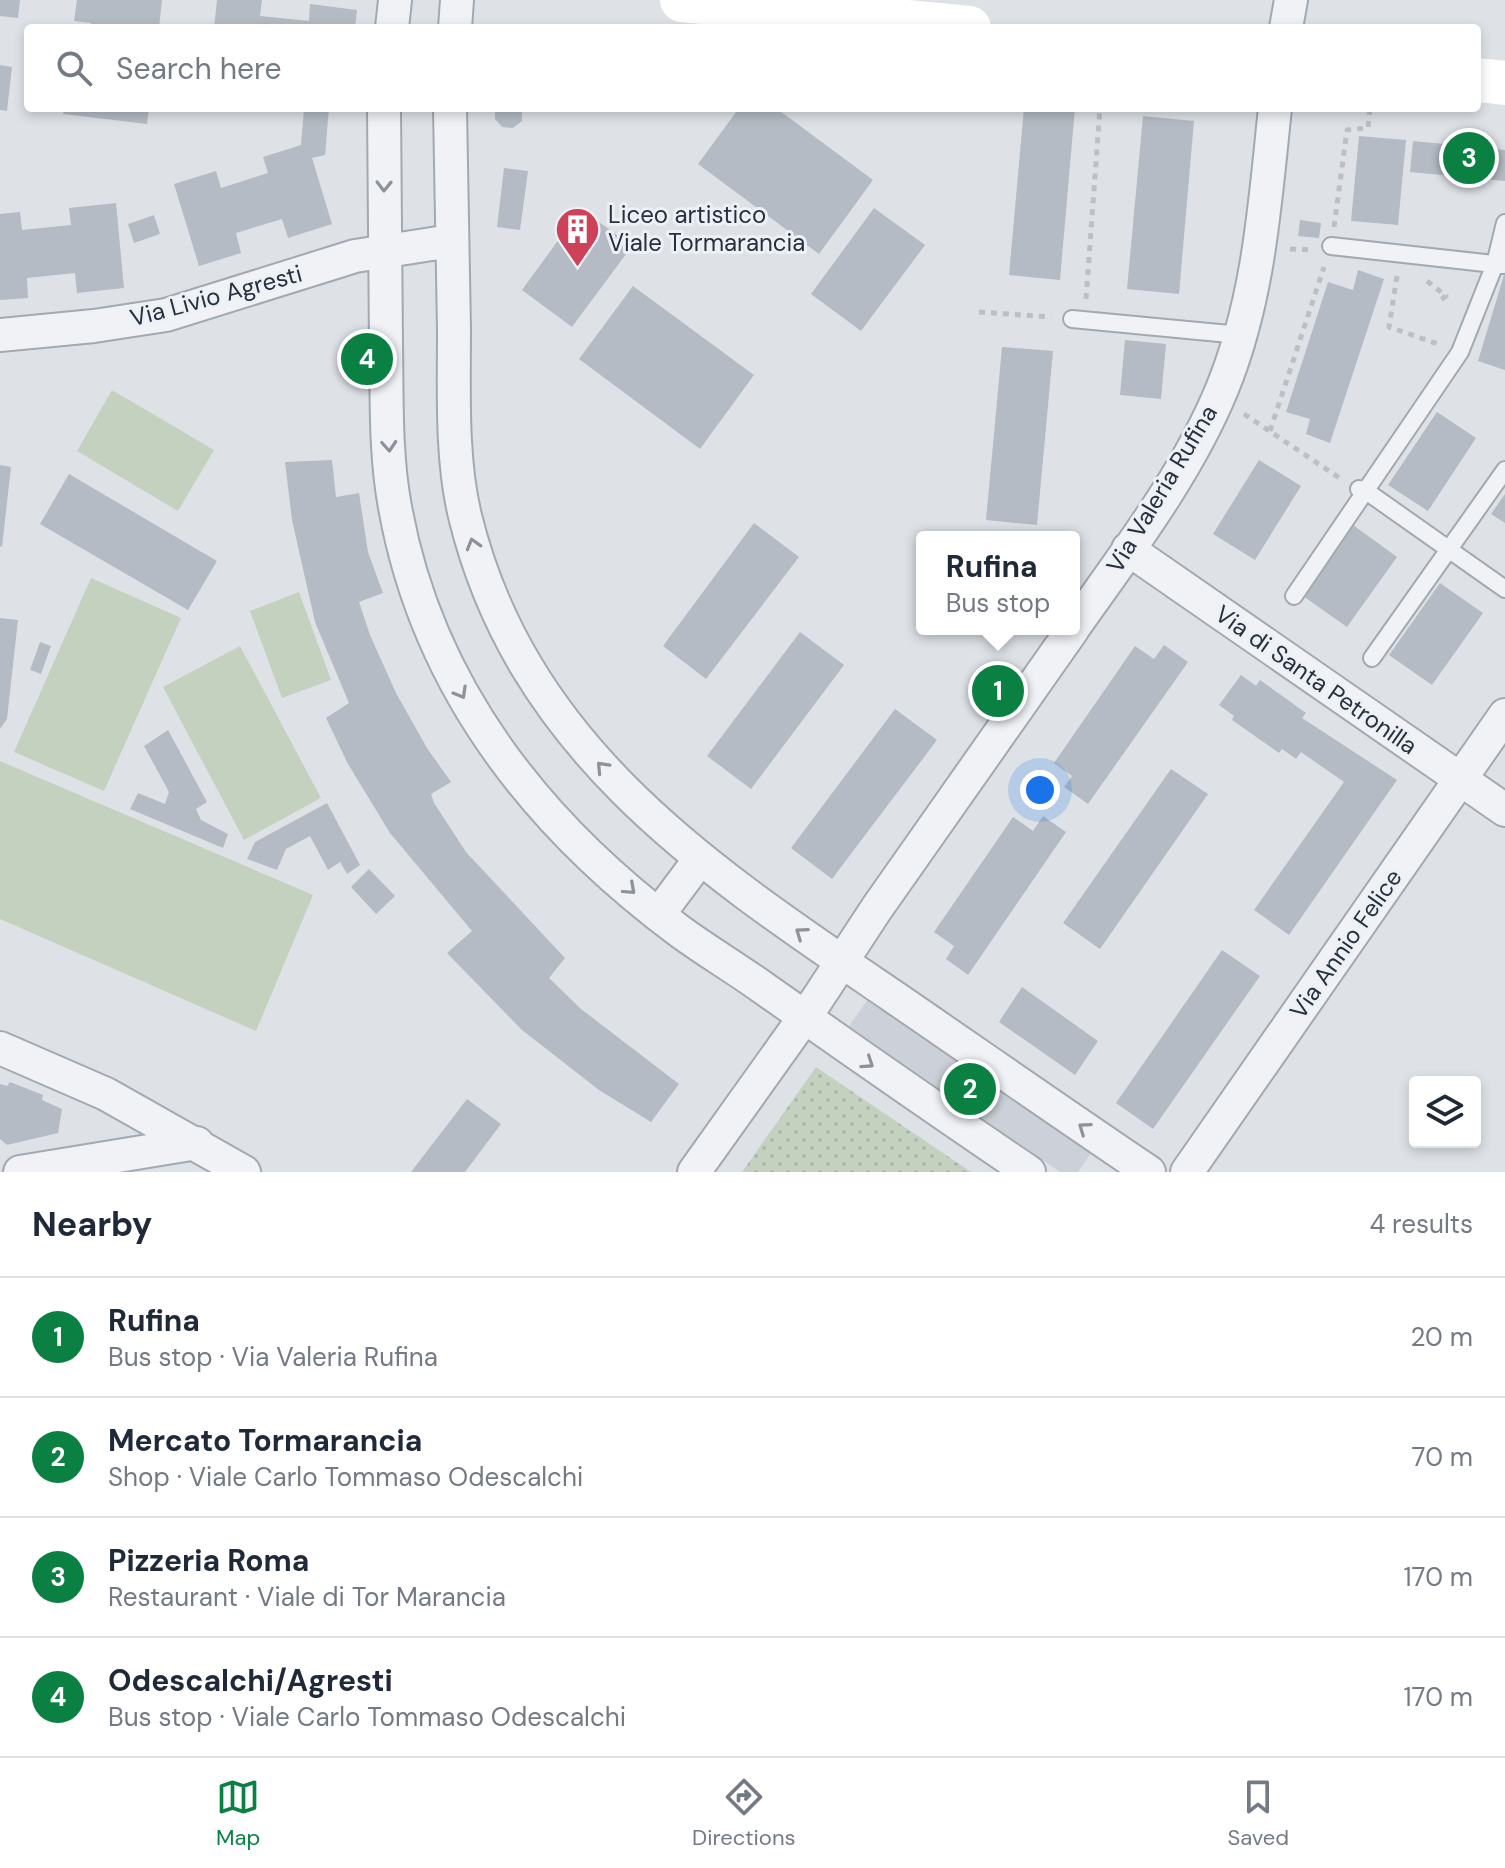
<!DOCTYPE html>
<html lang="en">
<head>
<meta charset="utf-8">
<style>
	body { margin:0; font-family:"DM Sans",sans-serif; background:#f6f6f7; color:#1f2937 }
	.controls { position:absolute; right:24px; bottom:24px; display:grid; overflow:hidden; border-radius:8px; box-shadow:0 4px 12px #0003 }
	.controls button { width:72px; height:72px; display:grid; place-items:center; padding:0; border:0; border-bottom:2px solid #e0e1e3; background:#fff; color:#1f2937; font:40px sans-serif }
	.you { position:absolute; left:1040px; top:790px; width:28px; height:28px; margin:-20px; border:6px solid #fff; border-radius:50%; background:#1a73e8; box-shadow:0 0 0 12px #1a73e833 }
	.badge { display:grid; place-items:center; width:52px; height:52px; border-radius:50%; background:#0b8043; color:#fff; font-size:26px; font-weight:700 }
	.pin { position:absolute; translate:-50% -50%; border:4px solid #fff; box-shadow:0 2px 8px #0006 }
	.popup { position:absolute; left:916px; top:531px; width:164px; height:104px; box-sizing:border-box; display:grid; place-content:center; border-radius:8px; background:#fff; filter:drop-shadow(0 2px 6px #0005); font-size:26px; white-space:nowrap; color:#747a83 }
	.popup b { font-size:30px; color:#1f2937 }
	.popup::after { content:''; position:absolute; left:50%; top:100%; margin-left:-16px; border:16px solid transparent; border-top-color:#fff }
	.list { margin:0; padding:0; list-style:none }
	h2 { display:flex; justify-content:space-between; align-items:center; height:104px; margin:0; padding:0 32px; font-size:34px }
	h2 small { font-size:26px; font-weight:400; color:#747a83 }
	.list li { display:grid; grid-template-columns:52px 1fr auto; gap:24px; align-items:center; box-sizing:border-box; height:120px; padding:0 32px; border-top:2px solid #e0e1e3 }
	.list b { display:block; font-size:30px; white-space:nowrap }
	.list p { margin:0; font-size:26px; white-space:nowrap; color:#747a83 }
	.list em { font-size:26px; font-style:normal; color:#747a83 }
	.icon { flex:none; width:44px; height:44px; fill:none; stroke:currentColor; stroke-width:2; stroke-linecap:round; stroke-linejoin:round }
	.map { position:relative; flex:none; width:1505px; height:1172px; overflow:hidden }
	.search { position:absolute; background:#fff; box-shadow:0 4px 12px #0003; left:24px; right:24px; top:24px; height:88px; display:flex; align-items:center; gap:20px; box-sizing:border-box; padding:0 28px; border-radius:8px; color:#747a83; font-size:30px }
	.sheet { height:584px; background:#fff }
	nav { display:flex; justify-content:space-around; align-items:center; box-sizing:border-box; height:112px; border-top:2px solid #e0e1e3; background:#fff; font-size:22px; color:#747a83 }
	nav a { display:grid; justify-items:center; gap:4px }
	nav .on { color:#0b8043 }
	.map>svg:first-child { display:block }
</style>
</head>
<body>
<div class="map">
<svg width="1505" height="1172" viewBox="0 0 1505 1172">
	<defs>
		<pattern id="green-dots" width="8" height="8" patternUnits="userSpaceOnUse" patternTransform="scale(2)"><rect width="8" height="8" fill="#c4d1bf"/><path d="M2 2h.1M6 6h.1" fill="none" stroke="#a8b4a5" stroke-width="1.8" stroke-linecap="round"/></pattern>
	</defs>
	<rect width="100%" height="100%" fill="#dee2e7"/>
	<path fill="#ccd1d9" d="M868,999l223,154 -13,19h-18l-211,-146z"/>
	<path fill="url(#green-dots)" d="M816,1067l155,105h-229z"/>
	<path fill="#c4d1bf" d="M112,390l102,60 -36,61 -101,-60z
		M91,578l90,40 -77,173 -90,-39z
		M299,592l32,88 -49,18 -32,-87z
		M240,646l81,152 -77,42 -81,-153z
		M0,761l313,134 -57,136 -256,-112z"/>
	<path fill="#b5bbc4" d="M0,0h20l-2,18 -18,-2z
		M77,0h85l-3,28h-69l1,-5 -17,-2z
		M217,0h45l-2,16 49,5 1,-17 47,6 -2,18h-141z
		M0,65l12,2 -5,44 -7,-1z
		M64,108h85l-2,16 -84,-10z
		M304,108h25l-4,47 -13,3 20,66 -44,14 -6,-19 -46,14 5,20 -42,13 -25,-82 42,-13 5,17 47,-15 -5,-16 38,-12z
		M495,108h27v13l-9,7 -11,-1 -7,-8z
		M739,108h37l97,72 -54,74 -121,-90z
		M1024,108h51l-15,172 -51,-5z
		M1143,116l51,5 -15,173 -52,-5z
		M1359,136l47,4 -8,85 -47,-4z
		M1413,141l92,9v31l-95,-9z
		M504,168l24,3 -8,59 -23,-3z
		M116,203l8,85 -47,5 -2,-20 -48,5 1,20 -28,2v-86l20,-2 2,18 49,-5 -2,-17z
		M874,208l51,37 -64,86 -50,-37z
		M581,209l51,37 -60,81 -50,-37z
		M154,215l6,19 -26,9 -6,-19z
		M1300,220l21,3 -2,15 -21,-2z
		M1358,270l26,9 -54,164 -24,-9 4,-15 -24,-7 42,-130 25,8z
		M1504,275h1v95l-27,-9z
		M633,286l121,89 -54,74 -121,-90z
		M1125,340l41,4 -5,55 -41,-4z
		M1002,347l51,4 -16,174 -51,-5z
		M1437,412l39,26 -48,73 -40,-26z
		M332,460l4,37 23,-4 9,59 15,41 -24,9 11,33 26,58 31,55 24,34 -20,12 3,9 32,49 99,106 -16,20 32,31 98,75 -28,38 -52,-32 -77,-60 -75,-77 25,-22 -82,-98 -42,-69 -22,-46 23,-15 -34,-81 -23,-102 -7,-58z
		M1259,460l42,26 -46,74 -42,-26z
		M0,465l11,2 -9,80 -2,-1z
		M69,474l148,87 -29,49 -148,-86z
		M1505,494v29l-14,-9z
		M754,523l45,34 -93,122 -43,-33z
		M1353,525l44,32 -50,70 -44,-31z
		M1440,583l43,30 -51,72 -43,-30z
		M0,618l18,2 -11,99 -7,10z
		M800,632l44,33 -93,124 -44,-33z
		M40,642l11,4 -10,28 -11,-4z
		M1164,645l24,17 -100,142 -24,-17 8,-11 -18,-13 81,-117 19,13z
		M1241,675l15,11 4,-6 46,33 -4,5 95,62 -108,155 -35,-25 90,-128 -43,-30 -5,7 -14,-10 -3,4 -47,-33 2,-4 -15,-11z
		M895,709l42,31 -105,139 -41,-31z
		M168,730l39,72 -11,7 5,11 27,14 -5,14 -93,-39 8,-16 27,11 4,-12 -25,-46z
		M1171,769l37,25 -108,155 -37,-26z
		M327,803l33,62 -13,9 -7,-12 -12,8 -18,-34 -24,13 -9,21 -30,-11 8,-17z
		M1043,816l23,16 -98,143 -22,-16 8,-13 -20,-14 79,-115 20,14z
		M369,869l26,27 -19,18 -25,-27z
		M1222,950l38,26 -107,153 -37,-26z
		M1022,987l76,54 -23,34 -76,-53z
		M10,1082l33,13 -1,5 20,9 -4,24 -51,12 -7,-6v-55l7,2z
		M467,1099l34,25 -36,48h-54z"/>
	<g fill="none" stroke-linecap="round" stroke-linejoin="round">
		<defs>
			<path id="lane" d="M1331,246l172,19
				M1072,319l168,16
				M1359,489l7,2 139,98
				M1294,596l166,-244 35,-88 10,-41
				M1372,658l133,-188"/>
			<path id="street" d="M392,28l3,-28
				M455,28l2,-28
				M1286,28l5,-28
				M384,108c0,79 1,158 2,237 1,53 -1,109 9,162 32,179 140,316 283,423 27,20 56,37 84,57 88,62 177,124 267,185
				M450,108c1,74 3,148 4,222 0,59 -3,129 11,186 57,233 241,353 426,479 86,59 172,119 258,177
				M0,335l94,-9 72,-11 189,-59 96,-15
				M1128,549l377,261
				M1074,627c53,-75 113,-153 148,-238 37,-90 43,-186 53,-281
				M659,914l41,-55
				M0,1048l106,46 138,78
				M20,1172l177,-29
				M694,1172l122,-171 61,-93 196,-279
				M1187,1172l318,-457"/>
		</defs>
		<use href="#lane" stroke="#a3a9b1" stroke-width="20"/>
		<use href="#street" stroke="#a3a9b1" stroke-width="36"/>
		<path stroke="#bcc0c6" stroke-width="5" stroke-dasharray="6 6" stroke-linecap="butt" d="M1334,227l13,-97 21,-2 2,-20
			M1290,249l22,1
			M1397,276l-8,51 52,18
			M1427,281l19,15 -8,6
			M1086,299l14,-191
			M979,312l72,5
			M1244,414l97,65
			M1270,431l54,-164"/>
		<use href="#lane" stroke="#f0f2f6" stroke-width="16"/>
		<use href="#street" stroke="#f0f2f6" stroke-width="32"/>
		<path stroke="#fff" stroke-width="44" d="M682,0l287,28
			M1477,80l28,3"/>
	</g>
	<defs><path id="oneway-chevron" d="M-2-3.5L2.5 0L-2 3.5" fill="none" stroke-width="1.6" stroke-linecap="round" stroke-linejoin="round" transform="scale(2)"/></defs>
	<g stroke="#8c919a">
		<use href="#oneway-chevron" transform="translate(384 186) rotate(91)"/>
		<use href="#oneway-chevron" transform="translate(389 446) rotate(86)"/>
		<use href="#oneway-chevron" transform="translate(473 544) rotate(-106)"/>
		<use href="#oneway-chevron" transform="translate(461 693) rotate(60)"/>
		<use href="#oneway-chevron" transform="translate(602 767) rotate(-133)"/>
		<use href="#oneway-chevron" transform="translate(630 889) rotate(42)"/>
		<use href="#oneway-chevron" transform="translate(801 933) rotate(-145)"/>
		<use href="#oneway-chevron" transform="translate(868 1063) rotate(34)"/>
		<use href="#oneway-chevron" transform="translate(1084 1128) rotate(-145)"/>
	</g>
	<defs>
		<symbol id="building-pin" viewBox="-11 -11 22 30"><path d="M0 17L-7.5 6A9.5 9.5 0 1 1 7.5 6Z" fill="#cd4259" stroke="#edf1f5"/><path d="M-4-6H4V6H1V3H-1V6H-4ZM-2.5-4.3h1.7v1.8h-1.7ZM.8-4.3h1.7v1.8H.8ZM-2.5-1h1.7V.8h-1.7ZM.8-1h1.7V.8H.8Z" fill="#fff"/></symbol>
	</defs>
	<g fill-rule="evenodd">
		<use href="#building-pin" x="552" y="204" width="51" height="69"/>
	</g>
	<g text-anchor="middle" stroke-width="6" stroke-linejoin="round" paint-order="stroke">
		<g font-size="24" fill="#27303e" stroke="#edf1f5" text-anchor="start">
			<text x="608" y="223">Liceo artistico<tspan x="608" dy="28">Viale Tormarancia</tspan></text>
		</g>
		<g font-size="24" fill="#27303e" stroke="#edf1f5">
			<text transform="translate(216 296) rotate(-15)" y="8">Via Livio Agresti</text>
			<text transform="translate(1162 489) rotate(-59)" y="8">Via Valeria Rufina</text>
			<text transform="translate(1316 680) rotate(35)" y="8">Via di Santa Petronilla</text>
			<text transform="translate(1346 944) rotate(-55)" y="8">Via Annio Felice</text>
		</g>
	</g>
</svg>
<div class="controls">
<button><svg class="icon" aria-label="layers" viewBox="0 0 24 24"><path d="M12 4l9 5-9 5-9-5zM3 14l9 5 9-5"/></svg></button>
</div>
<div class="you"></div>
<div class="pin badge" style="left:998px;top:691px">1</div>
<div class="popup"><b>Rufina</b>Bus stop</div>
<div class="pin badge" style="left:970px;top:1089px">2</div>
<div class="pin badge" style="left:1469px;top:158px">3</div>
<div class="pin badge" style="left:367px;top:359px">4</div>
<div class="search"><svg class="icon" aria-label="search" viewBox="0 0 24 24"><circle cx="10" cy="10" r="6"/><path d="M15 15l6 6"/></svg>Search here</div>
</div>
<section class="sheet">
<h2>Nearby<small>4 results</small></h2>
<ul class="list">
<li><span class="badge">1</span><div><b>Rufina</b><p>Bus stop · Via Valeria Rufina</p></div><em>20 m</em></li>
<li><span class="badge">2</span><div><b>Mercato Tormarancia</b><p>Shop · Viale Carlo Tommaso Odescalchi</p></div><em>70 m</em></li>
<li><span class="badge">3</span><div><b>Pizzeria Roma</b><p>Restaurant · Viale di Tor Marancia</p></div><em>170 m</em></li>
<li><span class="badge">4</span><div><b>Odescalchi/Agresti</b><p>Bus stop · Viale Carlo Tommaso Odescalchi</p></div><em>170 m</em></li>
</ul>
</section>
<nav>
<a class="on"><svg class="icon" aria-label="map" viewBox="0 0 24 24"><path d="M3 6l6-2 6 2 6-2v14l-6 2-6-2-6 2zM9 4v14M15 6v14"/></svg>Map</a>
<a><svg class="icon" aria-label="directions" viewBox="0 0 24 24"><path d="M12 3l9 9-9 9-9-9zM9 14v-3h6M13 9l2 2-2 2"/></svg>Directions</a>
<a><svg class="icon" aria-label="saved" viewBox="0 0 24 24"><path d="M7 4h10v16l-5-4-5 4z"/></svg>Saved</a>
</nav>
</body>
</html>
